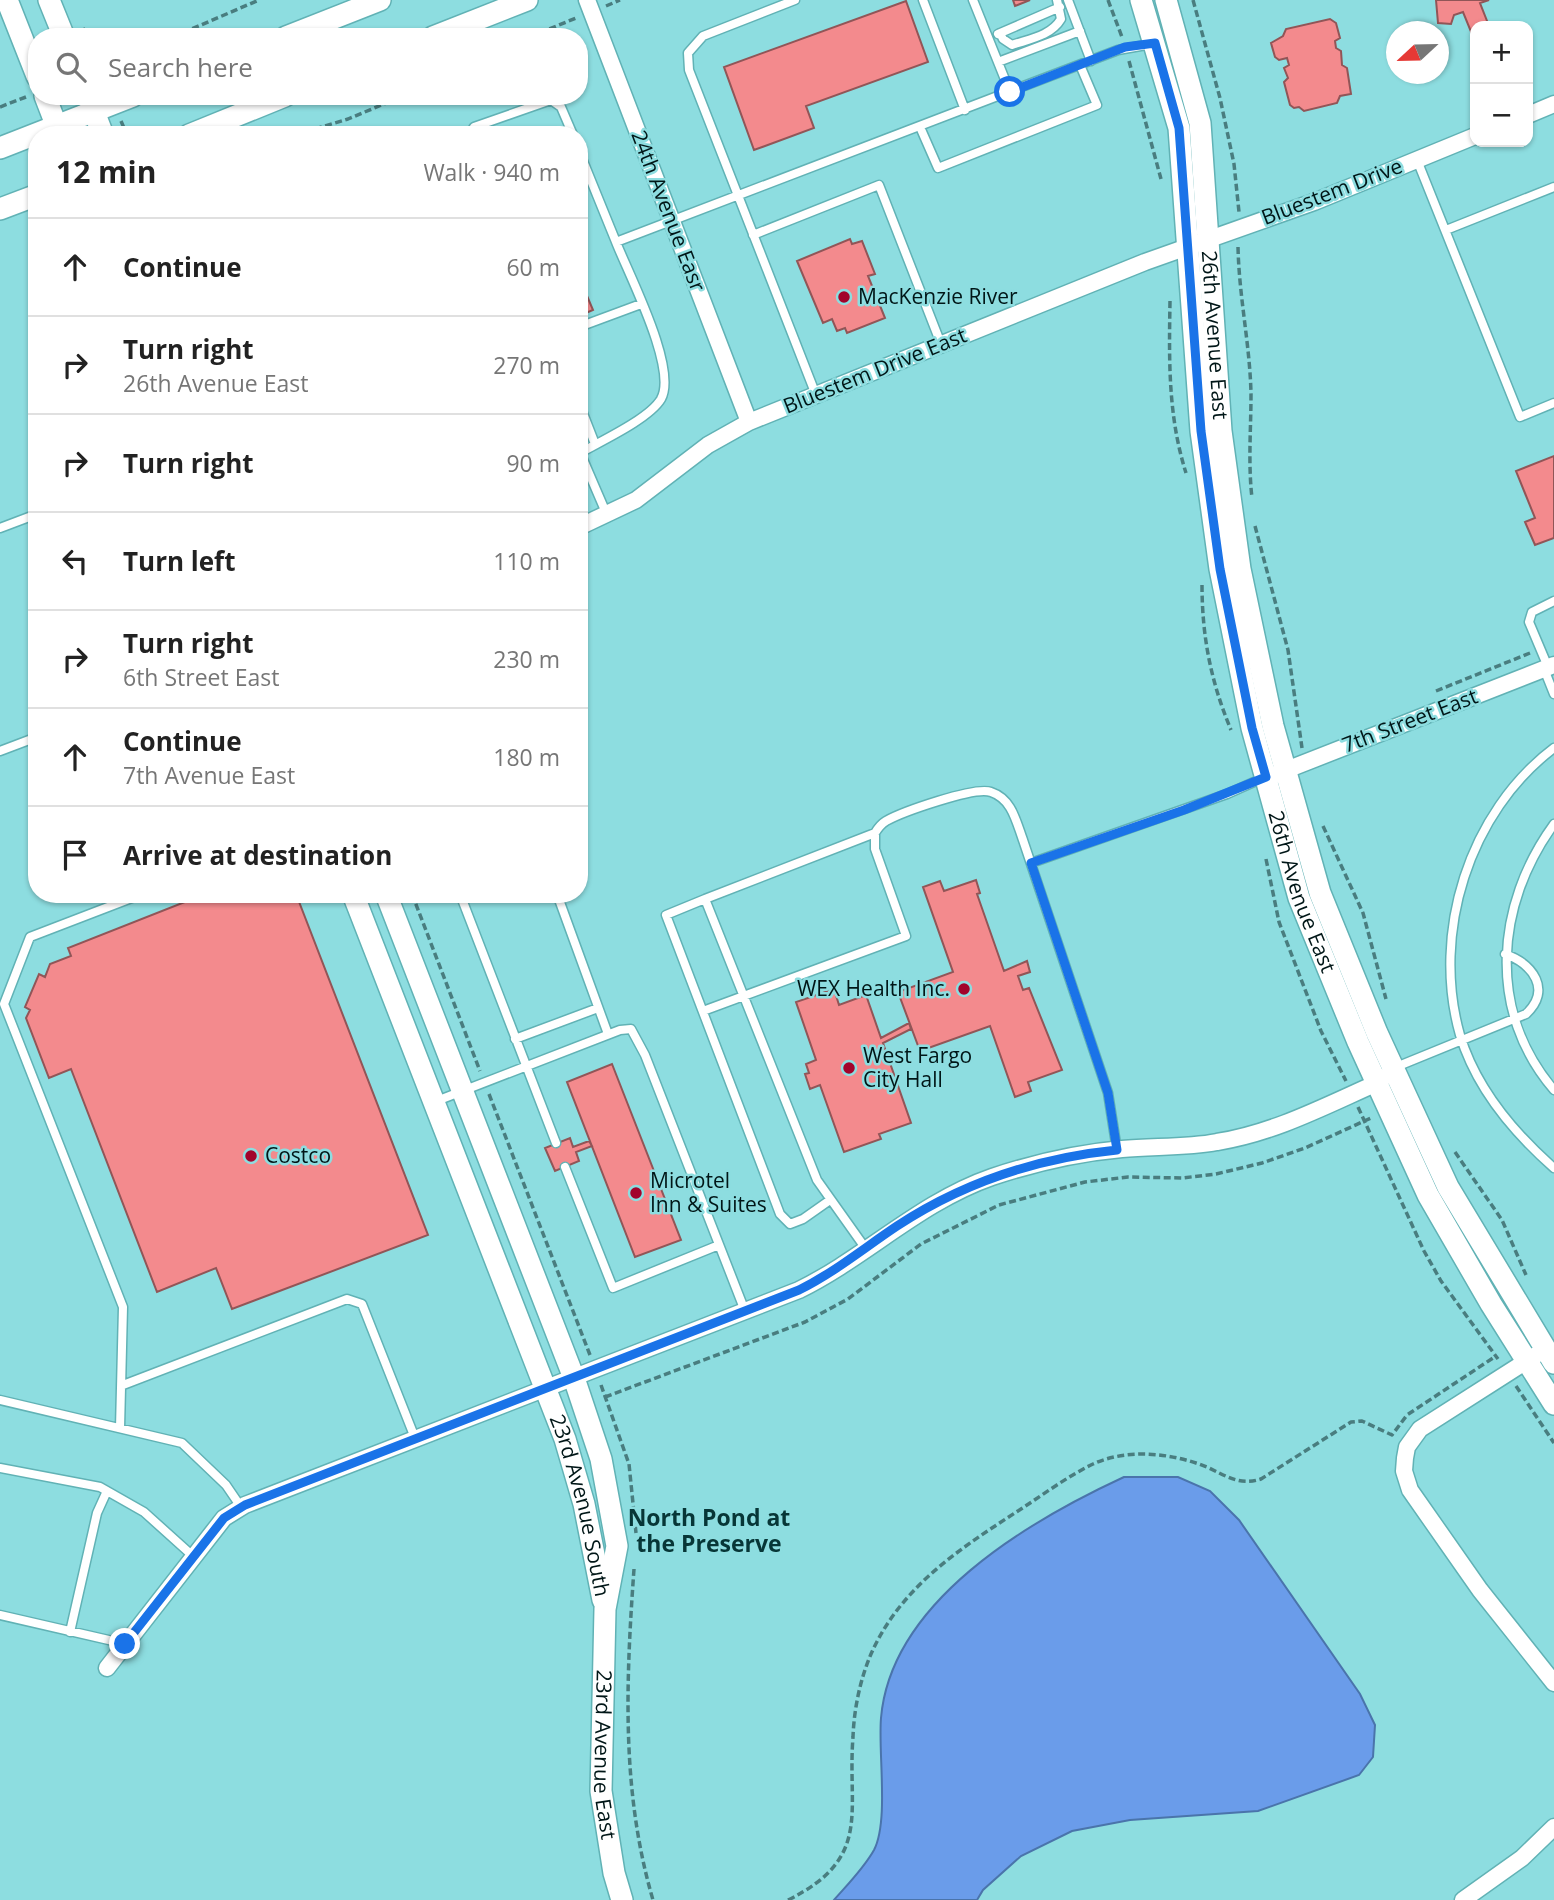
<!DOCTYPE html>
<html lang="en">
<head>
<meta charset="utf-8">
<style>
	body { margin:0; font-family:"Open Sans",sans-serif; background:#f6f6f6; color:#222 }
	.controls { position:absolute; right:21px; top:21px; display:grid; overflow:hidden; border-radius:14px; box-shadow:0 2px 5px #0004 }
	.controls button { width:63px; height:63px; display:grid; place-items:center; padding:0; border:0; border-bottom:2px solid #e0e0e0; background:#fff; color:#222; font:35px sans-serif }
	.compass { position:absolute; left:1386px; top:21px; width:63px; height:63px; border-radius:50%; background:#fff; box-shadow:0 2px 5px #0004; rotate:248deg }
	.stop { position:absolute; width:21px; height:21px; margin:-16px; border:5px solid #1a73e8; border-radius:50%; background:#fff }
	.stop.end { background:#1a73e8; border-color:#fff; box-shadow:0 2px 7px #0008 }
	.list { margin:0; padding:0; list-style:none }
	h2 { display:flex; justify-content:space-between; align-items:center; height:91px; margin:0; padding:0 28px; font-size:30px }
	h2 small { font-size:23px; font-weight:400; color:#767676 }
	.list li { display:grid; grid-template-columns:46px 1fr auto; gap:21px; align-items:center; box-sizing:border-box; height:98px; padding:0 28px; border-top:2px solid #e0e0e0 }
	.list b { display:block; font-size:26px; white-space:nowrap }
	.list p { margin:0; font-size:23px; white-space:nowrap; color:#767676 }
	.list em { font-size:23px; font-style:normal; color:#767676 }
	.icon { flex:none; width:38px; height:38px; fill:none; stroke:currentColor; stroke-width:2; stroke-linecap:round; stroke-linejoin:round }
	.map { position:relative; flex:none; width:1554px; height:1900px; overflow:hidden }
	.search { position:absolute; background:#fff; box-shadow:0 2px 5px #0004; left:28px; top:28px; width:560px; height:77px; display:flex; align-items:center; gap:18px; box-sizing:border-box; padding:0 24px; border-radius:28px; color:#767676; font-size:26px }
	.panel { position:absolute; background:#fff; box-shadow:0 2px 5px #0004; left:28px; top:126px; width:560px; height:777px; border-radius:28px }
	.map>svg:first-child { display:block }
</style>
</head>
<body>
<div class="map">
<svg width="1554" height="1900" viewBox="0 0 1554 1900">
	<rect width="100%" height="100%" fill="#8ddde0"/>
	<path fill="#6a9cea" stroke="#4a74ab" stroke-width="2" d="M1124,1477h54l32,14 29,29 121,174 15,31 -2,32 -14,18 -101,36 -128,9 -58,11 -51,25 -38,34 -6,10h-143c14,-16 30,-32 40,-50 15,-29 4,-98 7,-132 10,-117 148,-197 243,-241z"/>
	<path fill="#f38a8d" stroke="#915557" stroke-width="2" d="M1013,0h17l-15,6z
		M1436,0h53l-9,3 9,23h-14l-1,13 -11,-27 -9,3 -3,9 -13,-1z
		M906,1l22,61 -122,44 8,22 -60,22 -30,-83z
		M1330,19l6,4 4,15 -5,3 1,7 5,3 1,14 5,3 4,26 -11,2 -3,7 -33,8 -5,-4 -5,1 -4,-3 -6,-23 4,-4 -4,-10 5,-3 -2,-7 -8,2 -4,-3 -4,-14 12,-7 3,-7z
		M850,239l2,5 10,-3 13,33 -7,2 17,42 -38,15 -2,-5 -8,3 -5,-12 -9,4 -26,-62z
		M579,277l14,33 -14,6z
		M1554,456v82l-19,7 -10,-23 10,-4 -19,-47z
		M976,880l4,13 -3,1 27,77 23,-10 3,11 -12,4 5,14 6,-2 33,82 -34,12 3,9 -16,6 -25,-71 -70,25 -22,-59 55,-20 -30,-85 17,-6 4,10z
		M205,894h91l132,341 -196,74 -16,-41 -59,24 -86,-223 -22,9 -23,-60 4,-8 -5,-3 14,-33 6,3 5,-13 21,-8 -3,-8z
		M834,989l5,16 27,-10 15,43 28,-15 2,6 -28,14 28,80 -32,11 2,5 -37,13 -24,-67 -10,4 -5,-15 4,-1 -3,-9 10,-4 -20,-58z
		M612,1064l69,176 -46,17 -68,-175z
		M570,1138l3,9 16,-6 3,5 -16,6 3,9 -24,10 -10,-23z"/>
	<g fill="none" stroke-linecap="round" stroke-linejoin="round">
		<defs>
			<path id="lane" d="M795,0l-92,36 -15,17 1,17 127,325
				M923,0l42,110
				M973,0l37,92
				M1068,0l23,61
				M1000,33l3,6 9,6c17,-6 39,-9 49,-26l-4,-19
				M998,34l62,-27
				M998,62l82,-31
				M920,127l18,41 159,-63 -17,-40
				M469,135l5,-8 77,-27 10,7 12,28
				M579,151l37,91 502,-192 34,-6
				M1417,160l103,257 34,-14
				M1446,230l108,-43
				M753,235l126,-50 62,159
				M579,327l62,-23
				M579,403l16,41
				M579,450l28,65
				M580,453c21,-12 69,-34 81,-54 17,-30 -32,-124 -45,-157
				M0,528l37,-14
				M1548,667l-19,-45 3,-10 22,-11
				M1544,669l10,25
				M1554,748c-85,64 -123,185 -94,287 16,53 53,97 94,133
				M0,751l37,-14
				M1554,824c-59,81 -67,188 0,266
				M1031,863l196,-69 36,-16
				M460,894l96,249
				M557,894l51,140
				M705,899l-39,16 114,299 10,10 13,-5 27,-19
				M703,1011l203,-75 -31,-87v-16c3,-5 6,-9 11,-12 16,-9 89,-35 105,-29 21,7 25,29 32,48l85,253 9,57
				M515,1039l83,-31
				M1396,1067l130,-53c26,-24 7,-50 -21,-60
				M434,1102l186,-72 11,-1 14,26 100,256
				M565,1167l48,121 106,-43
				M866,1249l-49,-69 -112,-281 170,-66
				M123,1385l224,-86 15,5 53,134
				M0,1400l182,43 44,42 15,22
				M120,1428l3,-121 -119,-303 26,-67 112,-43
				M0,1468l100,19 44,25 50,45
				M0,1615l126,29
				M70,1632l27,-119 10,-22"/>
			<path id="street" d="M587,0l162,422
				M1528,115l26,-11
				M579,527l57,-27 72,-55 41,-23 396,-160 169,-60 161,-66
				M1276,774l278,-109
				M1536,1355l-116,74 -13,18 -2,11 -1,13 6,19 70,100 74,93
				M107,1668l117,-150 21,-13 554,-215c67,-33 121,-88 193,-113 42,-14 85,-24 130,-28 31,-3 64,-1 95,-7 57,-9 108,-36 160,-59l7,-6
				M1463,1900l59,-42 32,-31"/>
			<g id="secondary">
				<path d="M7,0l30,76"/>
				<path d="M49,0l15,37"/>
				<path id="s1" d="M1141,0l38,128 22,303 19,138 32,159 47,170 59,144 70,153 63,109 63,100"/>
				<path id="s2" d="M1166,0l34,123 21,308 19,138 33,157 47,167 57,140 71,154 106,176"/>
				<path d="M286,37l94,-37"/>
				<path d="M433,37l94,-37"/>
				<path d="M45,96l15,39"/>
				<path d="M88,96l15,39"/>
				<path d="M189,135l96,-39"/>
				<path d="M0,148l133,-52"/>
				<path d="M0,209l37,-14"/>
				<path id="s3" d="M353,894l212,545 19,65 19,96"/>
				<path id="s4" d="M386,894l188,484 27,81 16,87 -12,63 -4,182 13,82 8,27"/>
			</g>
		</defs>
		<use href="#lane" stroke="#61b2b5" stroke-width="11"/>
		<use href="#street" stroke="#61b2b5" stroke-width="19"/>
		<use href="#secondary" stroke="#61b2b5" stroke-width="24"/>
		<path stroke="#497d7f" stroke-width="3.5" stroke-dasharray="7 3.5" stroke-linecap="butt" d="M1108,0l14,37
			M1193,0l27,98 14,66 5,48
			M606,6l14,-6
			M83,28l4,9
			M173,37l86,-37
			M530,37l46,-19
			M1129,61l32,118
			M0,107l26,-10
			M121,121l6,14
			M295,135l53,-16 55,-23
			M1238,247c1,50 12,98 13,147 0,35 -3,69 1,104
			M1170,301c-1,60 -2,115 16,172
			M1255,526l33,124 14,98
			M1202,585c0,52 9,97 29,145
			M1436,691l94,-38
			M1323,826l40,87 23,86
			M1266,859l13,63 42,109 25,50
			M412,894l68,177
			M489,1094l101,261
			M1358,1107l66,144 17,30 57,78
			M1455,1152l47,68 24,55
			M601,1385l28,79 7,69
			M1516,1386l38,57
			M605,1397l200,-75 43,-23 73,-55 78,-39 86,-23 43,-5 54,1 34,-4 46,-11 43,-15 66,-30
			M634,1569c-8,112 -13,222 19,331
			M788,1900c85,-42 59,-88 65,-163 1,-28 7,-57 18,-83 30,-68 90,-106 150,-145 23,-15 47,-33 72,-45 35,-16 79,-11 114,3 19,9 33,19 54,12l90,-57 11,-1 30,14 15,-20 89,-59"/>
		<use href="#lane" stroke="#fff" stroke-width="8"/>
		<use href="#street" stroke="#fff" stroke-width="16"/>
		<use href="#secondary" stroke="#fff" stroke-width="21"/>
	</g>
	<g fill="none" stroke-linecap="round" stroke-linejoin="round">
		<path stroke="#1a73e8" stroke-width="9" d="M125,1644l99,-126 21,-13 554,-215c36,-18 65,-42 98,-64 67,-44 140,-68 220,-76l-9,-57 -77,-230 153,-53 82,-33 -14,-49 -32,-159 -19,-138 -22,-303 -24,-85 -30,4 -115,45"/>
	</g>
	<g fill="#a2032b" stroke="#8ddde0" stroke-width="2.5">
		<circle cx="844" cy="297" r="7"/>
		<circle cx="964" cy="989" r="7"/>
		<circle cx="849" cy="1068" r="7"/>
		<circle cx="251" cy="1156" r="7"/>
		<circle cx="636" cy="1193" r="7"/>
	</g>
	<g text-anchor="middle" stroke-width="5" stroke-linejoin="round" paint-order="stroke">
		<g font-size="21" fill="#001617" stroke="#8ddde0">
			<text transform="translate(1332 192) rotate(-21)" y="7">Bluestem Drive</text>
			<text transform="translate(668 211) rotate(69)" y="7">24th Avenue Easr</text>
			<text dy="7" stroke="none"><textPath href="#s2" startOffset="340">26th Avenue East</textPath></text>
			<text transform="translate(875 371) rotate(-22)" y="7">Bluestem Drive East</text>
			<text transform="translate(1410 721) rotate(-21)" y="7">7th Street East</text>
			<text dy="7" stroke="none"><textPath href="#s1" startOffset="910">26th Avenue East</textPath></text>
			<text dy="7" stroke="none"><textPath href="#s3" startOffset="653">23rd Avenue South</textPath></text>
			<text dy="7" stroke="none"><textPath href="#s4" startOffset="903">23rd Avenue East</textPath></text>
		</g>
		<g font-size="21" fill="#001617" stroke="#8ddde0" text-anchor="start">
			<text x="858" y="304">MacKenzie River</text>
			<text x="950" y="996" text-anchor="end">WEX Health Inc.</text>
			<text x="863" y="1063">West Fargo<tspan x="863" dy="24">City Hall</tspan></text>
			<text x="265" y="1163">Costco</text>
			<text x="650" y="1188">Microtel<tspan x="650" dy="24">Inn &amp; Suites</tspan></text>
		</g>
		<g font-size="23" font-weight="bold" fill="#073637" stroke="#8ddde0">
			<text x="709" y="1526">North Pond at<tspan x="709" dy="26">the Preserve</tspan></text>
		</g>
	</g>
</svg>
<div class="controls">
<button>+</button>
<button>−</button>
</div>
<svg class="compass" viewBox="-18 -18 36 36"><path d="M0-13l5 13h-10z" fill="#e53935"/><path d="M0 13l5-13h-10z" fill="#767676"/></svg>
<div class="stop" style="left:1010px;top:92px"></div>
<div class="stop end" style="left:125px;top:1644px"></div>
<div class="search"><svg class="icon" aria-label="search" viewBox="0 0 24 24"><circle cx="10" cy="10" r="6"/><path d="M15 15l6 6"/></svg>Search here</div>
<section class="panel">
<h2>12 min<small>Walk · 940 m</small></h2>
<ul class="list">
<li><svg class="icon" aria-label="ahead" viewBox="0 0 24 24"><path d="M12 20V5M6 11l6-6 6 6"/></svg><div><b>Continue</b></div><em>60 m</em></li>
<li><svg class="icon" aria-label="right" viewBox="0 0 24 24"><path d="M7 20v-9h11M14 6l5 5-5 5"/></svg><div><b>Turn right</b><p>26th Avenue East</p></div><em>270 m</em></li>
<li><svg class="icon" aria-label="right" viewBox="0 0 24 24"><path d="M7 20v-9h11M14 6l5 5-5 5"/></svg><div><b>Turn right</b></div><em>90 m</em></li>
<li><svg class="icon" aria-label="left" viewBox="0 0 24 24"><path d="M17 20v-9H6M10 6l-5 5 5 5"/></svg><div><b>Turn left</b></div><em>110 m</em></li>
<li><svg class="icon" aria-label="right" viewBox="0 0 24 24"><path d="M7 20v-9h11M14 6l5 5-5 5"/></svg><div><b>Turn right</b><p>6th Street East</p></div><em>230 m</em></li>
<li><svg class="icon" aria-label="ahead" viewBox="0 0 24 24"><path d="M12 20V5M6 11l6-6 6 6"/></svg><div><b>Continue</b><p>7th Avenue East</p></div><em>180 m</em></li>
<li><svg class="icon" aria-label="arrive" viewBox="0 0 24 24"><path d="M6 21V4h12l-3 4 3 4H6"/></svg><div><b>Arrive at destination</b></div></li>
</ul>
</section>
</div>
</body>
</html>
